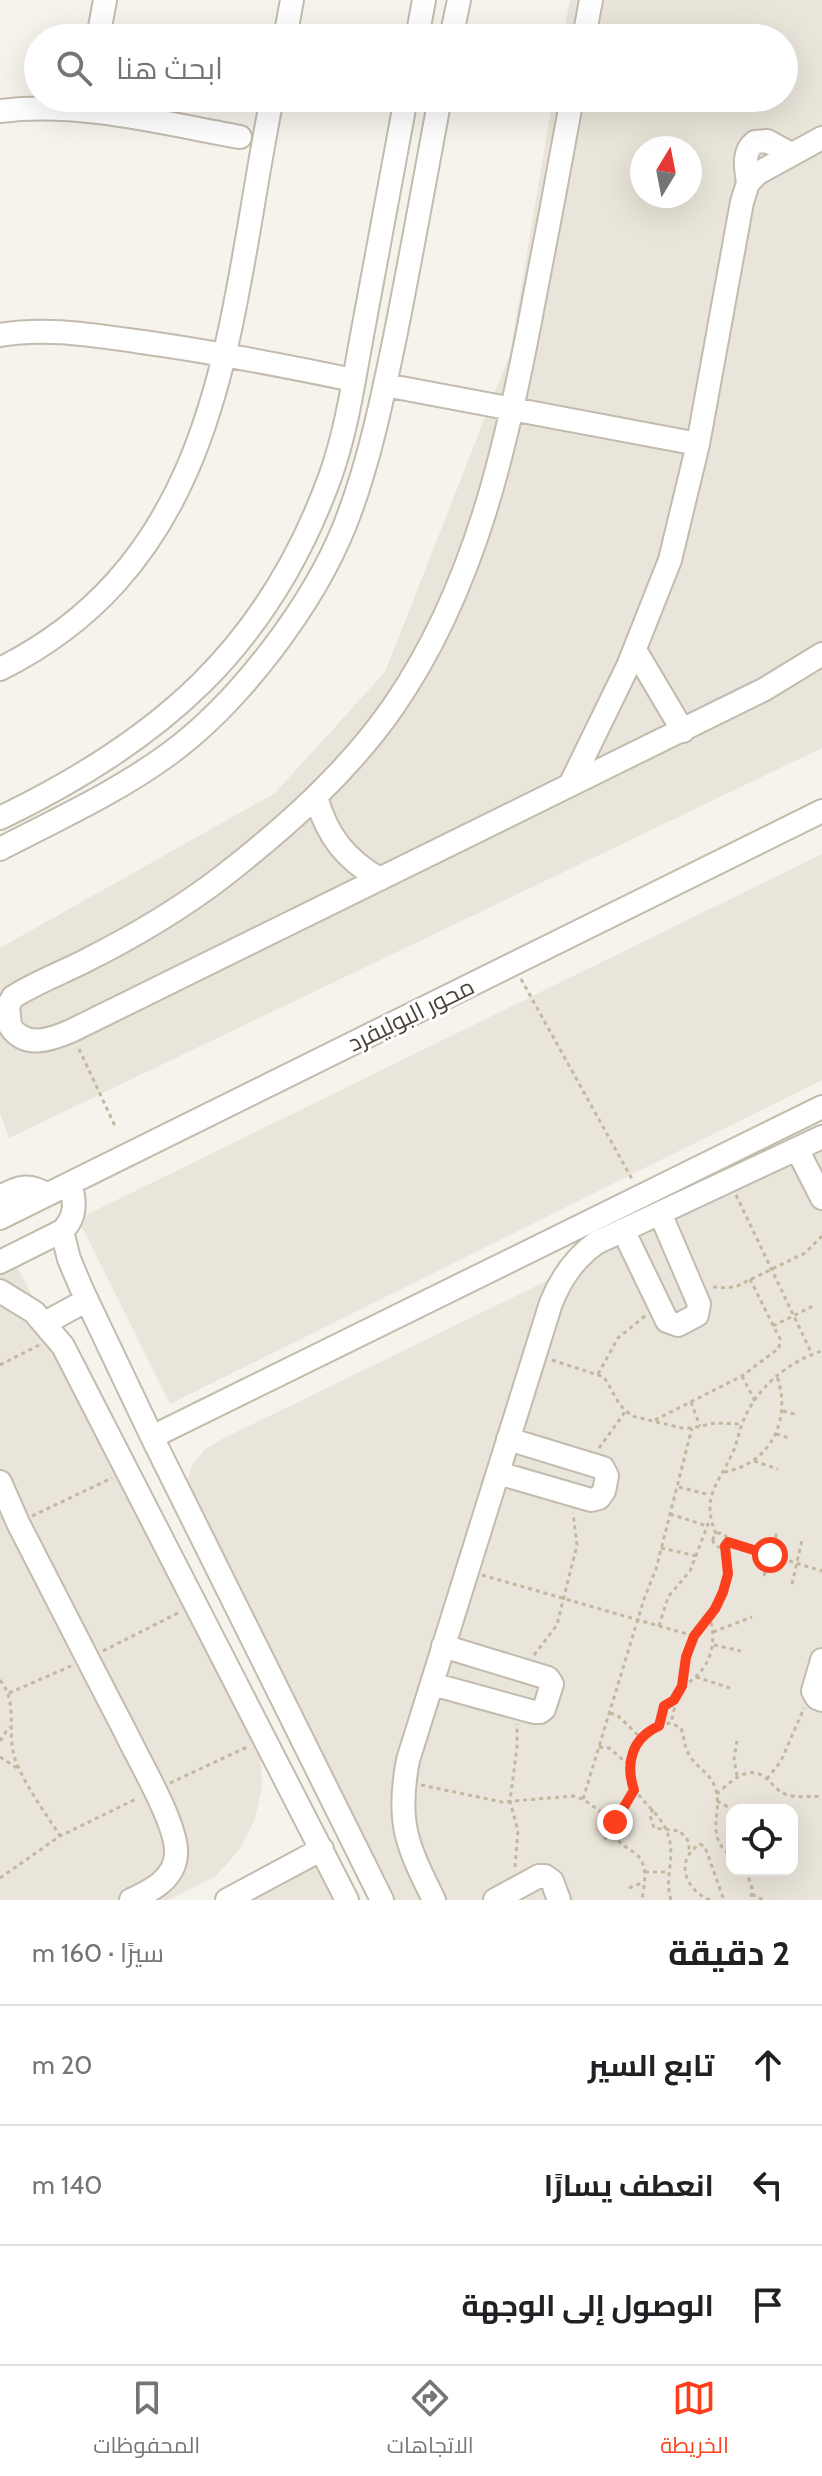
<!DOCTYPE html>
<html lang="ar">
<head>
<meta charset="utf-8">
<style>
	body { margin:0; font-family:Cabin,Cairo,sans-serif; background:#f6f6f6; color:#202124; direction:rtl }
	.controls { position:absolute; right:24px; bottom:24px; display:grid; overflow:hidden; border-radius:16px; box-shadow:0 8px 32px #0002 }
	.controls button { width:72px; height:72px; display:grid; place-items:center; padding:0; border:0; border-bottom:2px solid #e0e0e0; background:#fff; color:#202124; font:40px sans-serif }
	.compass { position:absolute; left:630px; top:136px; width:72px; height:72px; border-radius:50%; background:#fff; box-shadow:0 8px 32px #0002; rotate:10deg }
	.stop { position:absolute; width:24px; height:24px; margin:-18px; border:6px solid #fc3f1d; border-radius:50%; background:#fff }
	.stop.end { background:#fc3f1d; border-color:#fff; box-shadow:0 2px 8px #0008 }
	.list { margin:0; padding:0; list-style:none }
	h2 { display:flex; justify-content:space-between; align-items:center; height:104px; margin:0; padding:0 32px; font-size:34px }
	h2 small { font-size:26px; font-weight:400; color:#757577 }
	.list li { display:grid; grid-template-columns:52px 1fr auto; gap:24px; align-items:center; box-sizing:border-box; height:120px; padding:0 32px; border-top:2px solid #e0e0e0 }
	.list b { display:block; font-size:30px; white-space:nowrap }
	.list em { font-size:26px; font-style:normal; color:#757577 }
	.icon { flex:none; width:44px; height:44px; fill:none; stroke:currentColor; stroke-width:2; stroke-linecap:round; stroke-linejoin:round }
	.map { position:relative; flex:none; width:822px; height:1900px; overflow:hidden; direction:ltr }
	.search { position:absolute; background:#fff; box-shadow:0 8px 32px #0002; left:24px; right:24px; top:24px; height:88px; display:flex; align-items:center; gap:20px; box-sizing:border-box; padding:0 28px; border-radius:44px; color:#757577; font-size:30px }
	.sheet { height:464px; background:#fff }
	nav { display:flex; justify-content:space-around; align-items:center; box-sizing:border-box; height:112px; border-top:2px solid #e0e0e0; background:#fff; font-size:22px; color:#757577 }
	nav a { display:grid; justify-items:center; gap:4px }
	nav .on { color:#fc3f1d }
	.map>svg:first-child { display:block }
</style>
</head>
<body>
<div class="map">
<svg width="822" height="1900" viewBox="0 0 822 1900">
	<rect width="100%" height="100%" fill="#f6f3ec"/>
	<path fill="#eae5da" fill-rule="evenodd" d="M570,0h252v748l-813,390 -9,-25v-165l275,-155 110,-121 125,-318 43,-256h231v-60h-221zM642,148h48v48h-48z
		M822,854v226l-652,324 -92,-185z
		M822,1147v753h-432l-205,-414 7,-20 12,-16 18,-11zM732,1810h60v60h-60z
		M16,1264l244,487 2,35 -7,33 -16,31 -23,26 -48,24h-168v-628z
		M318,1864l18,36h-90z"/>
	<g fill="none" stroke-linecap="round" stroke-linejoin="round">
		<defs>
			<path id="minor" d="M98,38l7,-38
				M285,38l7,-38
				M417,38l7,-38
				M451,38l8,-38
				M584,38l7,-38
				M572,98c-12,67 -25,135 -38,202 -26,141 -58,287 -141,407 -46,66 -108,121 -171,170 -43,33 -91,61 -139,85 -24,12 -48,21 -70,35l-5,9 2,20c15,23 40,14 61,5l694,-342 57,-35
				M0,111c80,-10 162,12 240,26
				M748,183c-2,-15 -6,-31 7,-41l12,-1 24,13
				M0,335c45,-8 91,0 135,6 74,10 146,24 218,39
				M385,385l313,59
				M635,650l48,81
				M0,669c228,-114 228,-353 272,-571
				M570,785l58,-119 42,-106 28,-116 44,-242 6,-19 10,-10 64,-35
				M316,797c11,39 30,63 64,82
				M0,818c160,-77 268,-170 330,-341 17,-47 24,-99 33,-147 15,-78 29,-155 43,-232
				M0,849c58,-30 117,-57 169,-95 70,-51 144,-149 176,-229 24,-61 37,-125 50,-188 16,-80 30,-159 45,-239
				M797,1149l25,49
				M0,1197c18,-10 29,-14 47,-2
				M0,1218l822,-407
				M623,1230l44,91 11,4 19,-10 2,-11 -39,-91
				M62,1231l7,28 14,33 69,145 230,463
				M0,1262l62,-31c14,-13 14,-29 8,-47
				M0,1291l34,21 29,34 284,554
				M45,1323l42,-23
				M152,1437l670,-330
				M498,1473l93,27 8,-2 5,-7 3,-15 -4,-8 -95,-29
				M0,1482l18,41c36,70 71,139 107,208 13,28 54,96 51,124 -2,25 -26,36 -45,45
				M822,1660l-9,31 4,7 5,2
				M432,1684l102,28h6l4,-3 8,-25 -4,-6 -105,-32
				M227,1900l95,-51
				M434,1900c-27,-55 -38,-77 -26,-140l143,-457c10,-25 23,-44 45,-60l226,-106
				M495,1900l44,-24h6l7,5 7,19"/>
		</defs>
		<use href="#minor" stroke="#c2bbae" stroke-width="26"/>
		<path stroke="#c4b79f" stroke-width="3" stroke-dasharray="4 4" stroke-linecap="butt" d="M521,979l111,200
			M79,1049l36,77
			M736,1195l76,159
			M713,1287l14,1 10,-2 68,-33 17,-17
			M773,1326l42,-21
			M552,1360l52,17 16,28 12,11 50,12h10l23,-5 27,1
			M0,1365l39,-20
			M598,1374l20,-36 27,-22
			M742,1376l13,25
			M691,1402l9,24
			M783,1411l15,4
			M655,1420l87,-44 37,-28 1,-9 -30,-60
			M776,1434l13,4
			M599,1448l26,-36
			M754,1461l24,8
			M724,1472c47,-8 68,-53 53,-96
			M679,1487l31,8
			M670,1514l37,12
			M32,1516l80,-38
			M713 1540a7 7 0 1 1 14 0a7 7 0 1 1-14 0Z
			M716,1534c-15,-37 1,-48 16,-80 5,-10 6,-20 10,-30 13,-35 45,-62 80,-73
			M728,1542l94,29
			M661,1548l36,8
			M482,1575l212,61
			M764,1576l13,-44
			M792,1584l10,-44
			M659,1626l9,-29 22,-26 20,-52
			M713,1632l39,-15
			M714,1645l27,6
			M103,1651l75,-38
			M534,1655l23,-30 20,-80 -4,-32
			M696,1677l34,11
			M0,1680c19,23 6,52 15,79 10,27 30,53 45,77
			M682,1686c27,-13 37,-42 27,-70
			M9,1693l62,-27
			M670,1703c17,-16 12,-39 20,-59 17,-39 48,-46 35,-98
			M610,1713l8,3 23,22
			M660,1723l4,-17 5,-3 6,3 -4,17
			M0,1741l9,-14
			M599,1747l10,1 20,17
			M0,1757l17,11
			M737,1776l-3,-17 3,-18
			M767,1779l14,-18 23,-53
			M170,1783l77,-36
			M421,1785l81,17 71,-6 10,3 32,23
			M633,1790l-15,25 -4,17c5,14 13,14 23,23 12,11 7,31 5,45
			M717,1794c12,-11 31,-31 49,-16 6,5 10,12 19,16 11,5 25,1 37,3
			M583,1799l61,-200 12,-30 36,-141
			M717,1801l17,9
			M653,1809l-3,6 4,13 26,3 9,11v10
			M604,1839l10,-7
			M727,1853l5,-9
			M515,1867l3,-36 -8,-30 7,-54v-23
			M746,1870l6,18 -1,12
			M645,1872h24
			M0,1878l60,-42 78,-38
			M629,1888l15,-6
			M752,1894l11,6
			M671,1900c-7,-21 4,-40 -2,-62 -8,-35 -60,-47 -33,-93 7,-13 20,-20 35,-22l10,5c4,11 3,20 10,30 8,11 19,15 24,29 9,26 -12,48 17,70
			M710,1900c-25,-10 -36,-40 -10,-56l5,3 19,53"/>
		<use href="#minor" stroke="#fff" stroke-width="22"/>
	</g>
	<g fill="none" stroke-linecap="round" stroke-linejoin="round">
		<path stroke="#fc3f1d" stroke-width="10" d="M615,1822l19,-32c-9,-27 -2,-52 25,-64l5,-20 10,-6 8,-14 4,-29 8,-21 21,-27 8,-17 5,-18 -3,-28 3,-4 42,13"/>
	</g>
	<g text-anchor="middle" stroke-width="6" stroke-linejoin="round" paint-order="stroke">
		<g font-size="24" fill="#4b4439" stroke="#fff">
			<text transform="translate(411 1015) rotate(-26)" y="8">محور البوليفرد</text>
		</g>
	</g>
</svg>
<div class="controls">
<button><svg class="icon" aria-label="locate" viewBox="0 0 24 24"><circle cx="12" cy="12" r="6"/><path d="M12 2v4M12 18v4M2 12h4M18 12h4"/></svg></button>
</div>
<svg class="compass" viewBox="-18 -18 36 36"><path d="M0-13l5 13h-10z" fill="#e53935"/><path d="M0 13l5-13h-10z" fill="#757577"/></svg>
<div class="stop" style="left:770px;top:1555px"></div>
<div class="stop end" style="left:615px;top:1822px"></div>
<div class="search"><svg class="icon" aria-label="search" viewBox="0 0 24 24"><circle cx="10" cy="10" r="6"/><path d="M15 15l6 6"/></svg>ابحث هنا</div>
</div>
<section class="sheet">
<h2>2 دقيقة<small>سيرًا · 160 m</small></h2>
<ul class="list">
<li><svg class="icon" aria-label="ahead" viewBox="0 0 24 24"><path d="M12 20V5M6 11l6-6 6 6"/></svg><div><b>تابع السير</b></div><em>20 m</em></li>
<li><svg class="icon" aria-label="left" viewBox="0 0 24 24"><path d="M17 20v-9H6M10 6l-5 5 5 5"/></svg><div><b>انعطف يسارًا</b></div><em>140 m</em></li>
<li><svg class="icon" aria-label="arrive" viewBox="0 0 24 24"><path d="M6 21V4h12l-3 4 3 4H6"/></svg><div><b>الوصول إلى الوجهة</b></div></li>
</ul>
</section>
<nav>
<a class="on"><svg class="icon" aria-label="map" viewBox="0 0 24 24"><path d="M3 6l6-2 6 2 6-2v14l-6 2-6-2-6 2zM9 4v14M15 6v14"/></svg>الخريطة</a>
<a><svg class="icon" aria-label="directions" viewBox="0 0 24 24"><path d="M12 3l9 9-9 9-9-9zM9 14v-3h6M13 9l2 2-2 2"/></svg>الاتجاهات</a>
<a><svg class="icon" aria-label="saved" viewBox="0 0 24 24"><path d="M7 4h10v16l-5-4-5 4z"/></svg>المحفوظات</a>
</nav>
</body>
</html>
